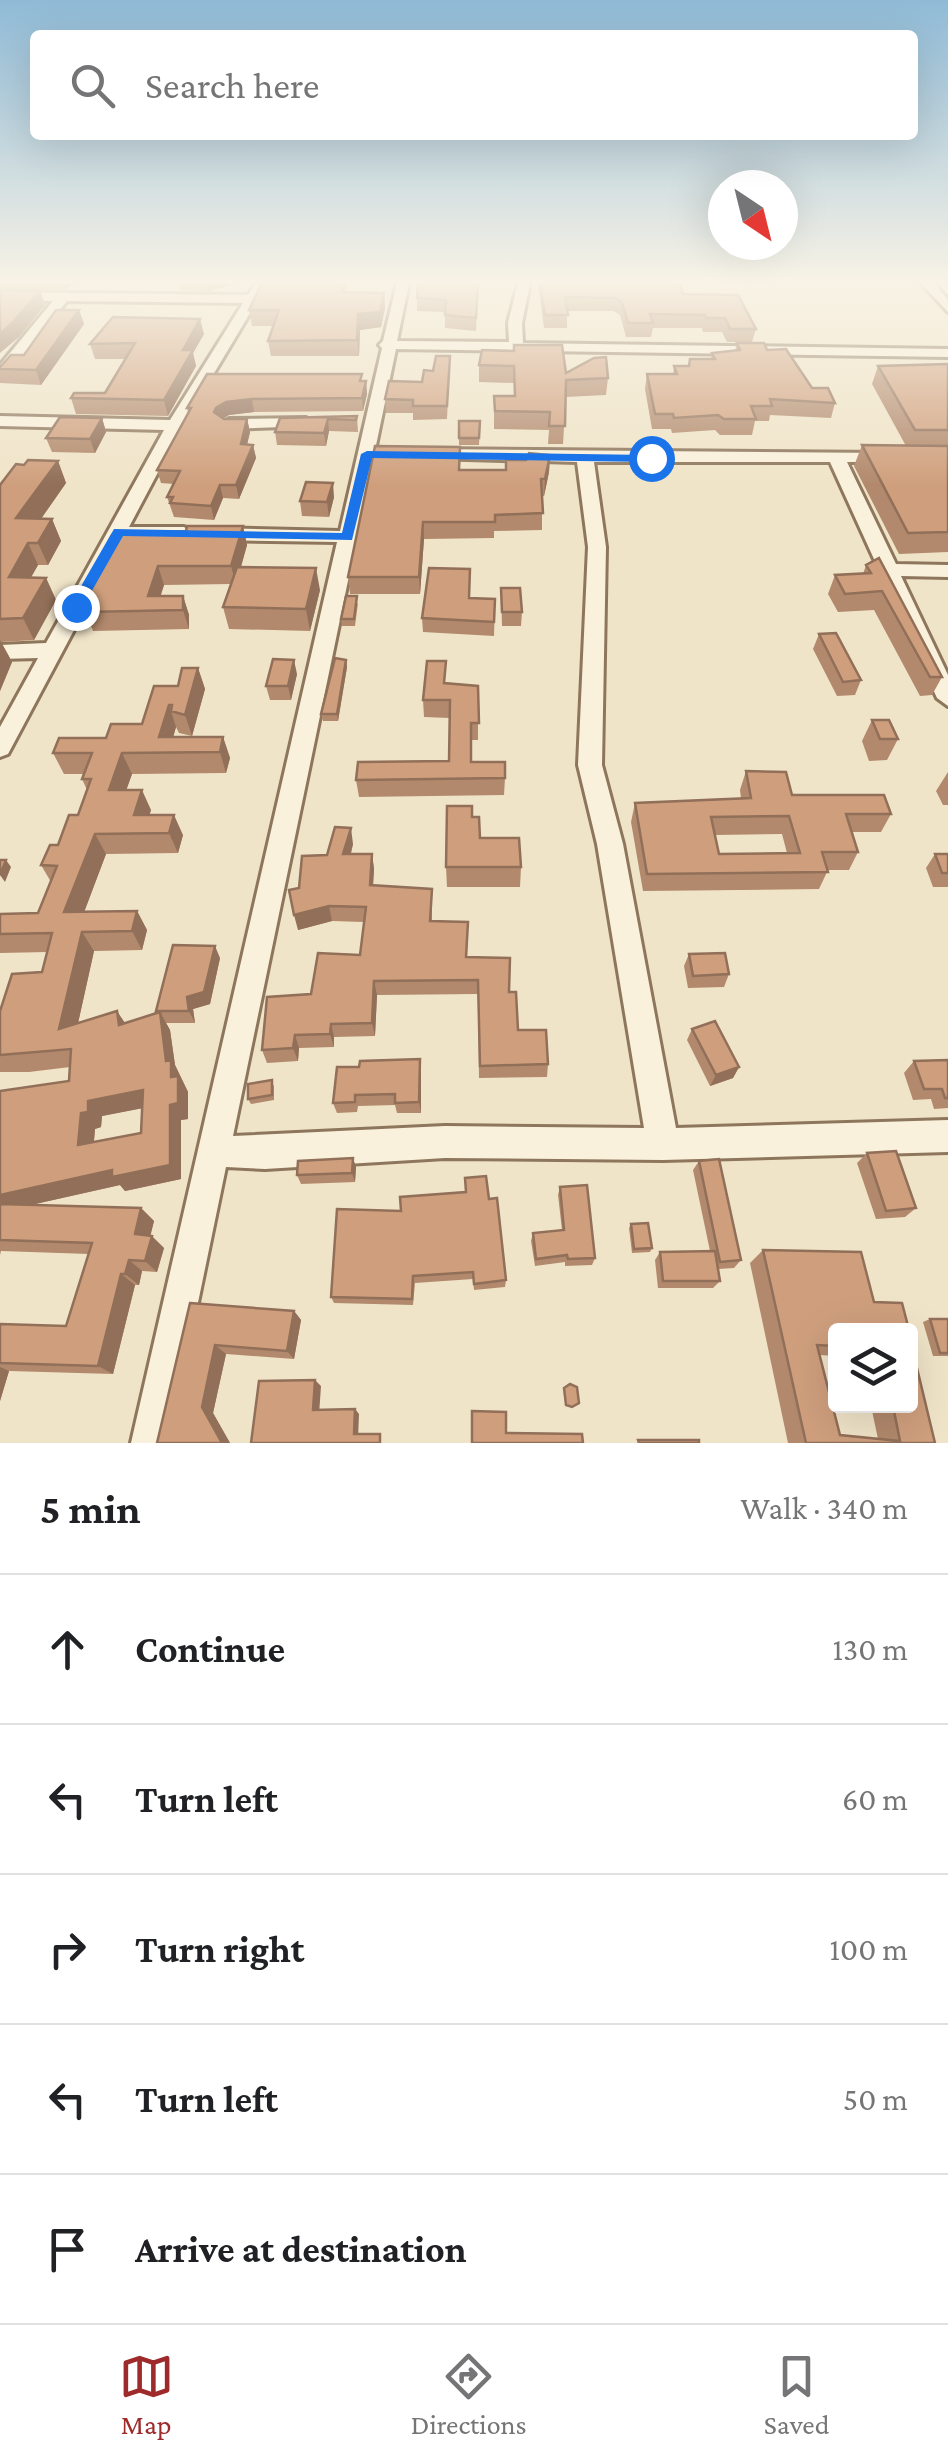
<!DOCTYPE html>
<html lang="en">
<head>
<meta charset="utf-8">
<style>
	body { margin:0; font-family:"Crimson Pro",serif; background:#f2f2f2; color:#202124 }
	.controls { position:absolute; right:30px; bottom:30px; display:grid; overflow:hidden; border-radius:10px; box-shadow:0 10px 40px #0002 }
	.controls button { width:90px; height:90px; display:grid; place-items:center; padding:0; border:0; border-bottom:2px solid #e0e0e0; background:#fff; color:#202124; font:50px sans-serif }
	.compass { position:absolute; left:708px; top:170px; width:90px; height:90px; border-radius:50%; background:#fff; box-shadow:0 10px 40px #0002; rotate:145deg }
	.stop { position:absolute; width:30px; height:30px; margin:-22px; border:8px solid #1a73e8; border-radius:50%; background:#fff }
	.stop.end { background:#1a73e8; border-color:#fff; box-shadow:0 2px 10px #0008 }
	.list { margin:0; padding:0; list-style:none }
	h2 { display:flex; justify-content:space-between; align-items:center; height:130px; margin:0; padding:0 40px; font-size:42px }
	h2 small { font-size:32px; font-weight:400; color:#757577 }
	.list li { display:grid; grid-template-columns:65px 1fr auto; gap:30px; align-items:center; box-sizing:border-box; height:150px; padding:0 40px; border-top:2px solid #e0e0e0 }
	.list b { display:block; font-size:38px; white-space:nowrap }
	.list em { font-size:32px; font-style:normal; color:#757577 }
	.icon { flex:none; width:55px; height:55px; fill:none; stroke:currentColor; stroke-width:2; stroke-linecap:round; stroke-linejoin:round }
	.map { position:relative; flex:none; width:948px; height:1443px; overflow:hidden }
	.search { position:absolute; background:#fff; box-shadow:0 10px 40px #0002; left:30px; right:30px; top:30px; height:110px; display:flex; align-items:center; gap:25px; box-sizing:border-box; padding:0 35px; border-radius:10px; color:#757577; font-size:38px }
	.sheet { height:880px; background:#fff }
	nav { display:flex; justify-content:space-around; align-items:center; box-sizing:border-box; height:140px; border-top:2px solid #e0e0e0; background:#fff; font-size:28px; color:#757577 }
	nav a { display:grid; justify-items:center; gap:5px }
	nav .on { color:#9e2a2b }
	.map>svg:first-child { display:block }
</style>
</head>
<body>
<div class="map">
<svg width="948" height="1443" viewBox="0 0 948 1443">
	<rect width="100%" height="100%" fill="#f0e4c8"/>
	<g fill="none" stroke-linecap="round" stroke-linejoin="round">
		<defs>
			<path id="minor" d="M256,283h12l-85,142 -54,102h55l9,6 -9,6 -61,-1 -115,216 -8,3v-30l38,-69 -38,1v-14l46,-2 118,-213 -164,-4v-10l170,4 73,-117 -176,-2 -62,77 -5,1v-14l53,-64 -53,-1v-8l248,3z
				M397,283h12l-12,58 112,1 -1,-19 10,-40h12l-8,40 1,20 425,6v8l-552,-8 -163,787 212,-10 199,2 -47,-284 -19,-79 10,-218 -11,-85 -145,-4 -6,-1v-8l459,4 8,5 -2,4h-44l49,102 52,1v12l-47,-1 47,99v31l-11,-8 -107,-236h-236l12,85 -4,218 21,79 53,284 272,-8v32l-285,8 -218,-2 -180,11 -39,-2 -57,276h-38l206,-901 -121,-2 -9,-6 9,-6 124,3 42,-183 -3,-3 4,-4z
				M921,283h13l14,17v12z
				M306,418l8,5 -2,3 -83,3 -8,-5 8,-5z"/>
		</defs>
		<use href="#minor" stroke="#8d765c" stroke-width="6"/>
		<use href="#minor" fill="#faf1dc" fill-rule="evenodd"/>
	</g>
	<path fill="#b2896c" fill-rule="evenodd" d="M0,283h76l-10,6h-66z
		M179,283h58l-28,8 -28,-1z
		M478,283l-2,48 -31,-3v-16l-28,-1v-13z
		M538,283h141l4,11 73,35 -4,13h-25l-5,-10h-19l-1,-4h-49l-2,9h-25l-6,-22 -7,-4h-46v17h-23z
		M337,284l8,1v7l39,1 1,15 -4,19 -21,3 -1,26h-88l-3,-15 6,-15h-22l-3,-16z
		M79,310l5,14 -43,61 -41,-2v-16l24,-12z
		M204,334l-11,19 3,13 -28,50 -92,-2 -5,-16 34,-5 21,-34h-31l-5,-15z
		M737,343l30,7 45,38 23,15 -4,15 -61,-3 -1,6h-14l-3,14h-32l-5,-5 -43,3 -1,-4h-19l-7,-40 2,-15h26l1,-8h15l22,-7 1,-6 23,-2z
		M482,350l84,23 42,5 -2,17 -40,2 -3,47h-15l1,-14 -55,-1v-33h20v-13l-35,-1v-17z
		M450,356l-3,63 -34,1v-7h-27l-1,-14 37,-17z
		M948,364v188l-49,2 -45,-88 8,-21 44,1 -34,-62 6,-18z
		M366,381l1,13 -4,17 -109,1 -25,3 -6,3 24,1 3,13 -3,12 6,1 3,13 -17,41 -16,-1 -9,22 -40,-3 -7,-20 7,-13 -13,-1 -4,-13 31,-57 -1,-5z
		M357,416l1,16 -29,-1 -3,15 -49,-1 -2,-13 5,-14z
		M102,418l4,14 -11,21 -43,-1 -6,-14z
		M459,421h21l-1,24h-20z
		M550,455l-1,17 -5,24h-2v34l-48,1v7l-70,1 -4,55h-70l-2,-17 112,-107h46l20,-10z
		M58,461l8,22 -25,36h11l9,22 -13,24h-10l-7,12 15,1 10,22 -22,40 -33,2 11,20 -12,29v-206l24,-20z
		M334,497l-5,20 -27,-1 -2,-15z
		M243,526l4,19 -6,22 79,23 -10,41 -81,-2 -6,-22 8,-23 -67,1 -4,11h23l6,19v14l-96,2 -14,-34z
		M866,565l76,112 -10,18 -12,1 -46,-86 -36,2 -10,-18 7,-19 28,-1z
		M501,588l21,24 -1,14h-19z
		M495,599l-1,37 -71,-4 -1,-14z
		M358,603l-3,23h-13l-1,-7z
		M819,634l42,46 -6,15 -18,1 -24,-47z
		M346,660l1,7 -9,54h-15l-2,-7z
		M198,668l7,21 -13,47 -13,-3 -3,-6 -3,10h50l7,21 -4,15 -94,1 -6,16 25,20 -2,5 34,20 -5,18 -72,1 -22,58 53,-1 10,19 -5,20 -48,1 -16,72h47l33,-10 -2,-2 64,-53 -10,46 -17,5 2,14h-29l4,7 5,35 13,27v27l-7,1v59l-56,12 -5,-6 -90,20 111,3 13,13 -4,14 14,13 -7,24 -15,-1 -3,14h-4l-22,89 -104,-3 -9,30v-77l66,2 23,-72 -88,-3 -1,4v-164l69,-10 1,-14 -41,5h-29v-61l42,-39 5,-20 -47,1v-39l38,-1 13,-31 -10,-17 17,-20 20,-30 9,-25 -5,-11 2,-5h-20l-11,-21 53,-15 36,-14 36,-38zM142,1108l-1,25 -47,9 1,-13 6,-2 1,-11z
		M297,674l-6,26h-21l-4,-14z
		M446,683l32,3v54h-7v22l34,16 -1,17 -145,2 -3,-17 93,-19 1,-43 -26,-1 -1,-17z
		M872,720l26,19 -11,21 -18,1 -7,-20z
		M746,771l46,24 99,19 -10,18h-29l6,20 -9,18h-21l-9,19 -176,2 -12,-69 4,-19 106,-5 -1,-8zM782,834l5,19 -68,1 -4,-19z
		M948,772v33h-5l-7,-14z
		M472,817l8,21 41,29 -1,20h-73l-1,-20z
		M353,844l-2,10h21l2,15 -1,17 59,3v32l36,1 -1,35 42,35 9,38 30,34 -1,13 -68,1 -1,-84 -101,1 -2,41 -41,1v10l-35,1 -1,13 -31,2 -5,-13 49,-56 49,-39 4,-33 -32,-1 -34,9 1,-42 28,-33z
		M935,854h13v33h-15l-7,-19z
		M689,954l40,20 -5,13 -36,1 -4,-22z
		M692,1029l47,38 -6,11 -23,8 -23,-46z
		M420,1059l1,54h-24l-2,-8 -37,1 -1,6 -20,1 -4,-10 26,-36z
		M948,1060v48l-14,1 -3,-10 -18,1 -9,-27 10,-12z
		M274,1085v15l-23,4 -3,-5z
		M867,1153l49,55 -11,9 -29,2 -19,-56z
		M699,1161l42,99 -7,8 -16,1 2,12 -7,7h-55l-3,-28 5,-8 50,-1 -17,-81z
		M356,1167l-1,15 -54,2 -4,-9z
		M560,1187l35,71 -3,7 -27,1v-4l-30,4 -4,-25 2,-8 29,-3 -4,-35z
		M489,1199l17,81 -1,7 -31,3 -1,-11 -58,4 -2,22 -79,-2 -3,-6 70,-86z
		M631,1224l21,24 -2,4 -18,1 -3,-25z
		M763,1250l73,80v26l-17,-1 21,80 38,4 -7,-33h39l25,37h-147l-38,-180z
		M190,1303l104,8 7,9 -7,39 -68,-5 -13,59 17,30h-73z
		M930,1319h18v37h-15l-10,-34z"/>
	<path fill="#916f58" d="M64,283h12l-10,6z
		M208,283h29l-28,8z
		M40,291l5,14 -26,32 -19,16v-19z
		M384,293l1,15 -4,19 -21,3 -1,26 -2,-16 1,-26z
		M79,310l5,14 -43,61 -5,-15z
		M200,319l4,15 -11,19 3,13 -28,50 -4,-16 19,-50z
		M366,381l1,13 -4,17 -1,-13z
		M252,399l2,13 -25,3 -10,6 -5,-9 2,-4 10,-6z
		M102,418l4,14 -11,21 -5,-14z
		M247,419l3,13 -6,26 -3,-14z
		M328,419l1,12 -3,15 -2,-13z
		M253,445l3,13 -17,41 -3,-14z
		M550,455l-1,17 -5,24 1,-17z
		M58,461l8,22 -40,57 -10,-22z
		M333,483l1,14 -5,20 -2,-15z
		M220,485l3,13 -9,22 -3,-14z
		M52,519l9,22 -13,24 -10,-22z
		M423,522l1,17 -4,55 -1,-17z
		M243,526l4,19 -11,39 -5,-18z
		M28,543l10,22 -19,34 -10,-22z
		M158,566l6,19 -8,26 -8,-15z
		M316,568l4,22 -10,41 -4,-22z
		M46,578l10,22 -22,40 -11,-22z
		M183,596l6,19v14l-6,-19z
		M0,640l12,22 -12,29z
		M294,660l3,14 -6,26 -3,-14z
		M346,660l1,7 -9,54 -1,-7z
		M198,668l7,21 -13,47 -7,-21z
		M169,705l7,22 -7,25 -10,-15z
		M223,737l7,21 -4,15 -6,-21z
		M122,753l10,21 -13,37 -10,-21z
		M142,790l9,20 -7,23 -10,-18z
		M174,815l9,20 -5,18 -9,-20z
		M351,828l2,16 -7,26 -3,-16z
		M95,834l11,20 -29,77 -13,-19z
		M372,854l2,15 -2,32 -2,-16z
		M6,860l5,7 -6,15 -5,-7z
		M329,906l3,15 -34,9 -4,-15z
		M137,911l10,19 -5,20 -10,-19z
		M82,932l12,19 -21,95 -14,-17z
		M215,946l5,12 -10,46 -17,5 2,14 -6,-12 -2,-14z
		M374,981l3,14 -2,41 -3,-13z
		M117,1011l12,18 -10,-4z
		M160,1012l10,18 5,35 13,27v27l-7,1v59l-56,12 -5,-6 -120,27v-17l112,-25 6,6 53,-99 -5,-16z
		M331,1024l3,13v10l-4,-13z
		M295,1035l4,13 -1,13 -5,-13z
		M420,1059l1,12v42l-2,-11z
		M739,1067l-6,11 -23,8 6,-11z
		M143,1090l11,16 -52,10 -1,11 -6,2 -3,31 -14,-15 3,-32 7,-12z
		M353,1158l3,9 -1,15 -3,-9z
		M141,1208l13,13 -6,25 -13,-12z
		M152,1236l12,12 -7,24 -12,-11z
		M129,1260l13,11 -3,14 -14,-11z
		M121,1274l14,11 -22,89 -15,-8z
		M294,1311l7,9 -7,39 -7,-8z
		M215,1345l11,9 -13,59 17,30h-8l-20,-36z
		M0,1367l9,4 -9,30z
		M315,1380l6,6 -2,29 -6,-5z
		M355,1409l4,5 -1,25 -4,-5z"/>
	<path fill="#cf9f7d" stroke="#916f58" stroke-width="2.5" fill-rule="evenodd" d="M262,283h73v1l10,1 -3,7 42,1 -4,19 -22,2 -1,26 -89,1 11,-31h-30z
		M418,283h60l-2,35 -31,-3 1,-15 -29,-2z
		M540,283h139l4,11 55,1 18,34h-26l-5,-11h-19l-1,-3 -55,-1 3,9h-25l-6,-21 -7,-4 -50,-1 3,18h-23z
		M0,290l40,1 -27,31 -13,12z
		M56,310h23l-43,60 -36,-1v-2l11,-12h13z
		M113,317l87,2 -17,31h10l-29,50 -93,-2 3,-5h31l30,-50 -45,1z
		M737,343h27l3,7 19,-1 26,39h16l7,15 -65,-4 2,7h-21l5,13h-32l-6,-4 -44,3 -1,-4h-18l-8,-40h30l-3,-8h15l1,-7h25l-3,-6 28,-3z
		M514,345h48l4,28 28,-15 12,-1 2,21 -42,2 -1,46h-16l1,-14 -55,-1 -1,-15h21l-1,-30 -35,-1 3,-15 32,1z
		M436,356h14l-3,50h-34v-6l-28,-1 4,-18 33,1 2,-12 9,1z
		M948,364v66h-33l-37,-64z
		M207,374h155l-2,7h6l-4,17 -110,1 -26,3 -10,6 -2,4 10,7h23l-6,25 12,1 -17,40h-16l-9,21 -41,-3 3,-6h-6l13,-26 -23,-1 34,-62h-4z
		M357,416l-1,4 -28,-1 -4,14 -49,-1 5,-14z
		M60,417l42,1 -12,21 -44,-1z
		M459,421h21l-1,17h-20z
		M862,445l86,1v86l-40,1z
		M375,446l85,1 -1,23h47v-10h20l3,-7 21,2 -5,24h-4l2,34 -48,2v7h-72l-4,55h-71z
		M28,460l30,1 -42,57 36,1 -14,24h-10l-19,34 37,1 -23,40 -23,1v-134l16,-21 8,1z
		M306,482l27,1 -6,19 -27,-1z
		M187,526h56l-12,40h-73l-10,30h35v14l-98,2 6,-15h-12l33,-62 74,-4z
		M879,558l63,119h-12l-48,-86 -37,3 -10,-19 36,-2 -5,-8z
		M237,567l79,1 -10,41 -83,-2z
		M429,568l41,1 -1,29 26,1 -1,23 -72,-4z
		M501,588h19l2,24h-20z
		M346,596h11l-3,23h-13z
		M836,633l25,47 -18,2 -24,-48z
		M335,658l11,2 -9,54h-16z
		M273,659l21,1 -6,26h-22z
		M427,661h19l-2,22 34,3 1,37h-8v39h34v16l-149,2 2,-18 91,-1 1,-61h-27z
		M182,668h16l-13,47 -14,-4 1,-6h-3l-10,32h64l-3,15 -98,1 -13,37h33l-8,25h40l-5,18 -74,1 -31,78 73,-1 -5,20 -50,1 -23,97 58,-18 2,14 41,-13 6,49 5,-1v17l7,-1v27l-8,2v60l-58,12v-7l-112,25v-104l69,-10 2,-32 -71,6v-44l12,-37 30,-2 10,-39 -52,1v-20l38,-1 19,-47 -16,-1 9,-20h8l11,-30h9l13,-36h-9l10,-26h-39l6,-15h47l5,-14h31l12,-38h24zM143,1090l-2,43 -63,12 3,-32 7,-1v-11z
		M872,720h17l9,19h-18z
		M746,771l40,1 6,23h92l7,19h-45l12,38h-36l6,20 -181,2 -12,-71 116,-5zM789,816l11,37 -81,1 -8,-37z
		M447,806h25v11h7l1,21h39l2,29h-75z
		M335,827l16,1 -8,26h29l-2,31 62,4 -2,32 38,1 -2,35 44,1 -1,34h7l2,38h28l2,34 -68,2 -2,-86 -104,1 -2,42 -41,1 -1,10 -35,1 -2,13 -31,2 5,-53 44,-3 7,-41 42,2 6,-48 -37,-1 -35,9 -5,-25 10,-2 3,-32 25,-1z
		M935,854h13v19h-6z
		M0,860h6l-6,15z
		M173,945l42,1 -11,46 -17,5 2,14h-33z
		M725,953l4,21 -36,2 -4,-22z
		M715,1021l24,46 -23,8 -24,-46z
		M420,1059l-1,43 -24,1v-9l-40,1v7l-22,1 4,-36h22l1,-6z
		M948,1060v38h-3l-3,-9h-18l-10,-28z
		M272,1080v15l-24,4v-15z
		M896,1151l20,57 -30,3 -19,-58z
		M353,1158l-1,15 -55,2 1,-14z
		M719,1159l22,101 -21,2 -21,-101z
		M486,1176l3,23 8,-1 9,82 -32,4 -1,-12 -60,4 -1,23 -81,-2 6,-88 64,2 -1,-14 66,-5 -1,-14z
		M587,1185l8,73 -27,1 -1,-4 -31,4 -3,-26 31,-3 -4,-43z
		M0,1204l141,4 -6,26 17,2 -7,25 -16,-1 -4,14h-4l-23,92 -98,-3v-39l66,2 26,-83 -92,-3z
		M648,1223l4,25 -18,1 -3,-25z
		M763,1250l98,2 13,50 28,1 7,27h-73v16l-19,-1 23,90 60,6 -7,-35h17v-67l25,104h-129z
		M715,1251l5,30h-57l-3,-29z
		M190,1303l104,8 -7,40 -72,-6 -13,62 20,36h-65z
		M930,1319h18v34h-8z
		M315,1380l-2,30 42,-1 -1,25h26v9h-129l8,-62z
		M570,1384l7,3 2,16 -7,4 -6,-2 -2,-17z
		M472,1411l34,1v21l76,1 1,9h-111z
		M638,1440h61v3h-60z"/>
	<linearGradient id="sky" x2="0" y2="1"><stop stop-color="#8fbad6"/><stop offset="0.58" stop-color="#f8f3e6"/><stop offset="1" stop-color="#f8f3e6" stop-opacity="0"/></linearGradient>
	<rect width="948" height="485" fill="url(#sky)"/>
	<path fill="#1a73e8" d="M367,451l284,4 6,3 -6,4 -279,-4 -20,82 -229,-4 -42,74 -12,-3 45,-78 228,4 19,-79z"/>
</svg>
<div class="controls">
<button><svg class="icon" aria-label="layers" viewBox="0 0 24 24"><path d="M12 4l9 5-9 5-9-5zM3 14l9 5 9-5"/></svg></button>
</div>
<svg class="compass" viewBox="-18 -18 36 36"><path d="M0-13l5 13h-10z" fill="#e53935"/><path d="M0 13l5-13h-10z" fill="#757577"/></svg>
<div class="stop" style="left:651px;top:458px"></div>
<div class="stop end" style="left:76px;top:607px"></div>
<div class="search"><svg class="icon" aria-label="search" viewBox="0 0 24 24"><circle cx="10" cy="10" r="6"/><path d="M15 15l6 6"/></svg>Search here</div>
</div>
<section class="sheet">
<h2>5 min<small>Walk · 340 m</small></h2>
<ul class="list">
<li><svg class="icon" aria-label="ahead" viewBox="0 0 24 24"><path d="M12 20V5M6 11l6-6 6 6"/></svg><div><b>Continue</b></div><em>130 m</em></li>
<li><svg class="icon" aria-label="left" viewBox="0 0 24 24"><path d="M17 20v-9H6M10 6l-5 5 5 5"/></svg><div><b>Turn left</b></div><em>60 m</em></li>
<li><svg class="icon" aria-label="right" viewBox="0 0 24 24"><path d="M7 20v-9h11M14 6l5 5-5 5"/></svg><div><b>Turn right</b></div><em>100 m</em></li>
<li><svg class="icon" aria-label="left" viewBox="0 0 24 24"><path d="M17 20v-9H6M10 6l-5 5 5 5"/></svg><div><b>Turn left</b></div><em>50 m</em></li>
<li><svg class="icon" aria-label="arrive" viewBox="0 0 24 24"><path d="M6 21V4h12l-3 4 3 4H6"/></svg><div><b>Arrive at destination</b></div></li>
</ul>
</section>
<nav>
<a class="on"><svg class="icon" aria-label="map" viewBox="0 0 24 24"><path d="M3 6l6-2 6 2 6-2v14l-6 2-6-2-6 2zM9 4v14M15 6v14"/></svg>Map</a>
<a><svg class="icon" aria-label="directions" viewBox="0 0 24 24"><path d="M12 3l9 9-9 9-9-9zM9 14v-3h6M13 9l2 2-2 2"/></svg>Directions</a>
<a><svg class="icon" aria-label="saved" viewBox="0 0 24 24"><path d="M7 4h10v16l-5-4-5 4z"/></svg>Saved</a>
</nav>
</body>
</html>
